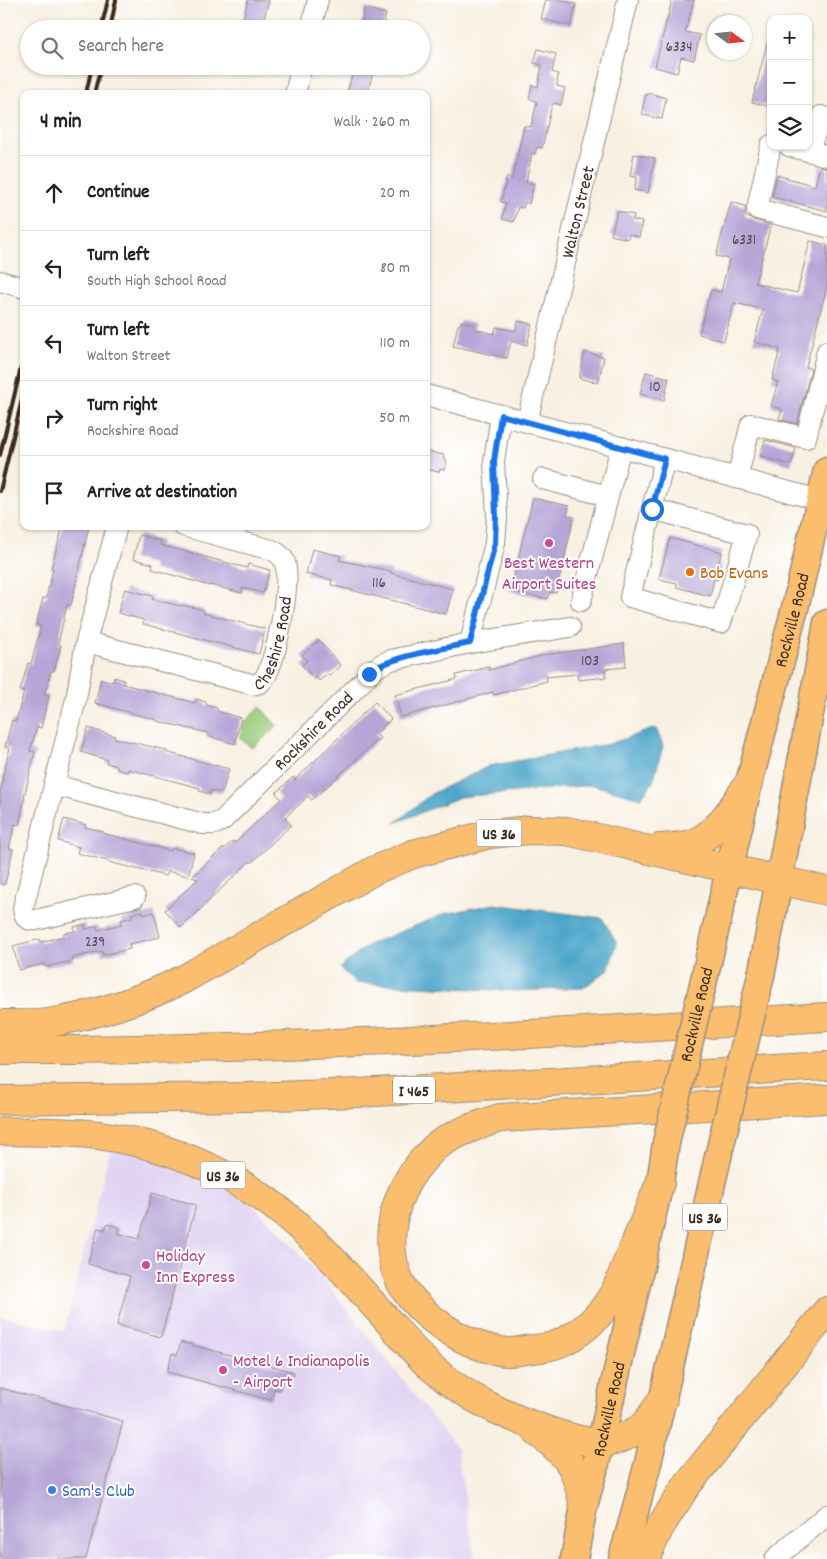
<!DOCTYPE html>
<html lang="en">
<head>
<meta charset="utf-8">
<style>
	body { margin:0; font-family:Dekko,sans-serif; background:#f2f2f2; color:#222 }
	.controls { position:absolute; right:15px; top:15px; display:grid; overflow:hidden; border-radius:10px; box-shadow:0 1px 4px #0004 }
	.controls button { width:45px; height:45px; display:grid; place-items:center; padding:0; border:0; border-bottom:1px solid #e0e0e0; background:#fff; color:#222; font:25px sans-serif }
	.compass { position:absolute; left:707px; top:15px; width:45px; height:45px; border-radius:50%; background:#fff; box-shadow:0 1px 4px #0004; rotate:105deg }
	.stop { position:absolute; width:15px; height:15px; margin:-11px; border:4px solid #1a73e8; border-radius:50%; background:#fff }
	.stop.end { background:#1a73e8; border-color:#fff; box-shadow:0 1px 5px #0008 }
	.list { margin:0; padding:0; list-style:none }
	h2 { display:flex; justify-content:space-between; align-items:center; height:65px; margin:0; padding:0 20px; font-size:21px }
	h2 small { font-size:16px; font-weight:400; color:#767676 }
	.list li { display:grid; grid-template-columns:32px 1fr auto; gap:15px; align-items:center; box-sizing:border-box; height:75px; padding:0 20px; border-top:1px solid #e0e0e0 }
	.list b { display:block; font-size:19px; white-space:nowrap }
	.list p { margin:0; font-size:16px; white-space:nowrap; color:#767676 }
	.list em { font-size:16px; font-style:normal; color:#767676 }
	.icon { flex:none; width:28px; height:28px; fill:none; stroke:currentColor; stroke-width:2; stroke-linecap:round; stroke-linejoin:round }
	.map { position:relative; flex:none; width:827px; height:1559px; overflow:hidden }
	.search { position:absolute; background:#fff; box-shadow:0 1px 4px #0004; left:20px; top:20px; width:410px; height:55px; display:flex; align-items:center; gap:12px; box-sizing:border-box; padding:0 18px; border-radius:28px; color:#767676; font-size:19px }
	.panel { position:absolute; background:#fff; box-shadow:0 1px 4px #0004; left:20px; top:90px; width:410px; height:440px; border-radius:10px }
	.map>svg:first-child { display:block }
</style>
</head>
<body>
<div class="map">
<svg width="827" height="1559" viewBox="0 0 827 1559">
	<rect width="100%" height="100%" fill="#fff"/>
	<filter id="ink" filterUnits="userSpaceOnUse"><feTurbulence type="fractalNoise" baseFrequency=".02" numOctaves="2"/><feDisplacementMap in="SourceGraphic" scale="10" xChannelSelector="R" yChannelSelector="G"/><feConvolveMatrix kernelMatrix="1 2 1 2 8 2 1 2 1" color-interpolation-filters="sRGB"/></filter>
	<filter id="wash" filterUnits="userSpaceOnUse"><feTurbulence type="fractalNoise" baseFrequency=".0096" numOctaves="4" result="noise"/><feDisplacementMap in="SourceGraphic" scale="20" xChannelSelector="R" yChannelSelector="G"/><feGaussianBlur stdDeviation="1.12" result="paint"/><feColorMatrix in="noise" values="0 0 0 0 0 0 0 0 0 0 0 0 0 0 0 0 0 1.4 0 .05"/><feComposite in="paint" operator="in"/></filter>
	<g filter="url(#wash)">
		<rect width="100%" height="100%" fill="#f8f0e1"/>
		<path fill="#e1d4f3" d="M110,1151h20l53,17 68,35 24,24 49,53 134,170 1,12 16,97h-475v-243l64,15z"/>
		<path fill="#9acd7d" stroke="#6a7c4e" d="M260,707l17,19 -25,22 -12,-10 5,-16z"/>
		<path fill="#4ca5c9" stroke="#446874" d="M656,728l7,18 -10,36 -12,16 -48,-13 -133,12 -65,26 36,-29 58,-28 120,-22z
			M494,904l108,14 15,25 -9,27 -25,18 -68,3 -160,-8 -15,-15 28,-23 76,-31z"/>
		<g id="blocks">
			<path fill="#b6a6d7" d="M248,0h21l-7,25 -19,-6z
				M546,0h16l14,4 -5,22 -30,-7z
				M672,0h22l-9,32 15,3 -6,25 -13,-3 -4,16 -22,-6z
				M365,8l21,6 -4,15h-22z
				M767,43l4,1v63l-19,-5z
				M538,49l18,5 -4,18 6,2 -1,12 8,2 -4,17 -7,-2 -2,2 -10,43 -5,-1 -2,7 -3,-1 -6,29 8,2 -5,20 -4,-2 -2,6 -5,-1 -4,15 -12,-3 4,-16 -5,-1 6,-25 5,2 12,-53 7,1 6,-25 -8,-4 3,-13 6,2 4,-22 -8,-2z
				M354,67l19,5 -5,20 -3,-1 -1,3h-17z
				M649,93l17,5 -4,21 -19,-4 -1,-4 4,-17 2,1z
				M634,154l21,4 -7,35 -14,-3 3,-13 -7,-1z
				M820,166l7,2v43l-55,-14 5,-22 38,11z
				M731,202l14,4v10l9,4 17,5 -16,58 42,10 13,-52 17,4v41l-21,81 5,2 -14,55 -18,-5 3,-10 -11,-3 7,-24 -6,-2 8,-31 -26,-7 9,-33 -29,-6 -10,38 -25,-7 12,-44 10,2 8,-33 -13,-3z
				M617,211l17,4 -1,5 9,2 -3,15 -10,-3 -1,5 -17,-4z
				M461,321l13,3v5l20,5 2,-7 20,4 2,-10 14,3 -5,21 -16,-4 -4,17 -54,-12 5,-21h2z
				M585,352l19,5 -6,26 -19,-5z
				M646,372l23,6 -5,22 -24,-6z
				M765,440l31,8 -5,17 -31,-9z
				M426,451l18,4 -1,4 4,1 -3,10 -4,-1 -1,3 -13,-3z
				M533,498l36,8 -2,9 7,2 -18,76 -6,-1 -3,7 -37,-8z
				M63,526h26l-18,79h-4l-9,39 3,1 -7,26h-3l-7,24 5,1 -3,11 -5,21 -4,-1 -7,24 5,1 -11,45h1l-6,28 -4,-1 -6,24 4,1 -8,35h-5v-91l3,-13 -1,-1 8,-31 -5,-1 7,-27 4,1 8,-29 -4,-1 8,-28 3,1 10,-38 -5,-1 7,-27 3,1 7,-30 -2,-1z
				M139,535l22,6 -1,4 87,23 1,-4 22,6 -7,23 -20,-5 -1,5 -32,-8v1l-58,-17 1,-5 -20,-5z
				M670,538l52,14 -4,12 3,1 -4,15 -3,-1 -4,17 -34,-9 1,-4 -18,-4z
				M312,549l29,7 -2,4 52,11v2l62,16 -7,25 -115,-29 1,-5 -26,-6z
				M125,589l28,7 -1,3 29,7 1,-1 22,5 -1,3 62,16 -6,25 -116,-30 1,-4 -26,-7z
				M319,640l22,26 -12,10 -1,-2 -9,7 -3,-4 -2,2 -12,-14 5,-4 -5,-6z
				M624,644l2,23 -21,2 1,8 -28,3 -1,-6 -31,3 1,4 -53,14 -1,-3 -92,25 -6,-22 62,-16 -1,-4 33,-8v3l55,-15z
				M114,677l10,3 -1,4 72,19 2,-4 9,3v3l11,3v3l24,7 -6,26 -28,-8 1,-3 -51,-12v-1l-62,-17 6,-24 12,3z
				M375,702l16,17 -15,15 4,4 -68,62 -4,-4 -23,22 6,7 -40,38 -1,-2 -69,67 -16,-18 33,-31 -6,-2 31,-29 1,1 9,-8 2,2 46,-44 -5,-6 17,-16 2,3z
				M88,728l27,8 -1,2 52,12v2l63,17 -7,24 -11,-3 -1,4 -11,-3 1,-3 -72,-19 -1,3 -10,-3v-3l-11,-3 1,-3 -26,-8z
				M64,819l22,6 -1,2 19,5 -1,1 68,18 1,-3 22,5 -6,23 -21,-5 -1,5 -58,-14v-1l-31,-8 2,-6 -21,-6z
				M143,911l1,4 10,-3 6,25 -31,7 1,5 -27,6 -1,-4 -30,7 1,3 -28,6 -1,-3 -25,6 -6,-24 27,-7 1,3 23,-6v-3l11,-2 -1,-4 11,-3 1,5 11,-3 1,4 24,-6 -1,-4 11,-3 -1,-3z
				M152,1193l44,12 -35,132 -44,-12 13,-49 -42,-12 10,-36 7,2 2,-6 13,4 -2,5 21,6z
				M181,1342l113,30v4h-10l-4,14 -6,-1 -3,11 -104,-28 5,-19 5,2z
				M0,1388l123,33 -37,138h-86z"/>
		</g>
	</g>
	<g filter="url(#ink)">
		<use href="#blocks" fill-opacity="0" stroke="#9a8d80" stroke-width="1"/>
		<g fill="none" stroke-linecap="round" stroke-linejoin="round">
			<defs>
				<g id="minor">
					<path d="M311,29l7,-29"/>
					<path d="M295,94l7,-28"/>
					<path d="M771,145l-14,64 70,18"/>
					<path d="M789,146l38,10"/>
					<path d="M809,151l12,-35 6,2"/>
					<path d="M0,281l24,7"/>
					<path d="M426,395l401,107"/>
					<path id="s1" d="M527,422l101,-422"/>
					<path d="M737,478l14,-54 55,14 21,-87"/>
					<path d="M543,479l65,17"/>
					<path d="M652,509l-22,88 91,26 26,-89 -95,-25 13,-50"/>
					<path d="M117,526l-31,116 -10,57 -53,209c1,9 3,13 13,12l99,-23"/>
					<path d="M581,601l40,-154"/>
					<path id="s2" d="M86,642l165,42c4,1 8,0 11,-3 14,-14 29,-99 23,-118 -2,-7 -7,-10 -13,-13l-89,-24"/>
					<path d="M470,643l25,-100 2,-26 -3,-56 7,-46"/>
					<path id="s3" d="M54,785l149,39h12l8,-4 141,-140c7,-10 16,-16 27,-20l79,-17 100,-16"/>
					<path d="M775,1559l52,-44"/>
				</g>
				<g id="major">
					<path id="s4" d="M709,958l40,-175 46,-175 32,-138"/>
					<path d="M762,971l65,-348"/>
					<path id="s5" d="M574,1559l10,-53 12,-43 64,-280 6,-40"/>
					<path d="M622,1559l26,-96 70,-306"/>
				</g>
				<path id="highway" d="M660,848c12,-1 24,-1 34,-5 25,-10 40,-39 55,-60
					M0,1024c15,0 32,1 47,-1 44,-6 97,-24 137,-44l191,-109 38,-16 77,-20 39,-4 38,1 260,60
					M0,1050c276,1 552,-17 827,-33
					M0,1100l248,-3 109,-4 470,-27
					M0,1131c32,1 66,0 98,4 52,7 104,26 148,52 60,36 99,87 145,137 13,15 26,31 41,44 34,30 74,48 117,63 28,9 55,19 83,2 4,-2 9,-5 13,-9 6,-7 12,-17 18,-25
					M660,1183l-44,107c-12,21 -28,39 -50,50 -10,6 -21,8 -32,9 -9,0 -18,4 -27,3 -35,-3 -75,-28 -97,-55 -32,-40 -20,-100 12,-136 5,-5 10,-12 16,-16 19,-13 40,-20 62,-27l327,-19
					M537,1432c33,25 38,33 47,74
					M645,1559l15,-32 27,-42 140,-174"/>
			</defs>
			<use href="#minor" stroke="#9a8d80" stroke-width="22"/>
			<use href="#major" stroke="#9a8d80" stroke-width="29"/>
			<use href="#highway" stroke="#9a8d80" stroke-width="30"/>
			<use href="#minor" stroke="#fff" stroke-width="20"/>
			<use href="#major" stroke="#fabe6e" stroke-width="26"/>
			<use href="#highway" stroke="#fabe6e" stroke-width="28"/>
			<path stroke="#3b2a1e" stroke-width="4" d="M101,29l7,-29
				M110,29l6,-29
				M86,94l6,-28
				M94,94l7,-28
				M0,455l24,-100
				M0,491l24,-100"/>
			<defs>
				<g id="major-bridge">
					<path id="s6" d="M666,1143l43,-185"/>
					<path d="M718,1157l44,-186"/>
				</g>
			</defs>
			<use href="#major-bridge" stroke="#9a8d80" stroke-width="29" stroke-linecap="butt"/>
			<use href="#major-bridge" stroke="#fabe6e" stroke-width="26"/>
		</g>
	</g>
	<g fill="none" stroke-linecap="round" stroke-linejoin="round" filter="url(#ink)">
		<path stroke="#1a73e8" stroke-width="6" d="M369,674c13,-17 79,-26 101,-31l25,-100 1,-26 -2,-56 7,-46 164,44 -13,50"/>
	</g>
	<g fill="#d1479c" stroke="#fff" stroke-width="2">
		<circle cx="549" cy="543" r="5"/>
		<circle cx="146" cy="1265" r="5"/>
		<circle cx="223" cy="1370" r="5"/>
	</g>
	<circle fill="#e8710a" stroke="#fff" stroke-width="2" cx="690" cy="572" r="5"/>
	<circle fill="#3f7fe0" stroke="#fff" stroke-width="2" cx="52" cy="1490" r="5"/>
	<g text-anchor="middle" stroke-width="4" stroke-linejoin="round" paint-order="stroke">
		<g font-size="15" fill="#5a494c">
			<text x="679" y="51">6334</text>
			<text x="744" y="244">6331</text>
			<text x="655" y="391">10</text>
			<text x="379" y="587">116</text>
			<text x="590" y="665">103</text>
			<text x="95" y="946">239</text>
		</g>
		<g fill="#fff" stroke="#766a62" stroke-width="1">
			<rect x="476.5" y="819.5" width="45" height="27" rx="4"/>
			<rect x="393" y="1076.5" width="42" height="27" rx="4"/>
			<rect x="200.5" y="1161.5" width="45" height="27" rx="4"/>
			<rect x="682.5" y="1203.5" width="45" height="27" rx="4"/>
		</g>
		<g font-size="16" font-weight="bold" fill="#3b2a1e">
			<text x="499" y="839">US 36</text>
			<text x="414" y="1096">I 465</text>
			<text x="223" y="1181">US 36</text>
			<text x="705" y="1223">US 36</text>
		</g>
		<g font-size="18" fill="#3b2a1e" stroke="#fff">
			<text dy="6" stroke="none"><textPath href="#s1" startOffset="216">Walton Street</textPath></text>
			<text dy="6" stroke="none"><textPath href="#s4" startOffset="348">Rockville Road</textPath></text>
			<text dy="6" stroke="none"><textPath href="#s2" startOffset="222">Cheshire Road</textPath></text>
			<text dy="6" stroke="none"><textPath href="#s3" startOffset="302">Rockshire Road</textPath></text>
			<text dy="6" stroke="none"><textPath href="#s6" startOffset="132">Rockville Road</textPath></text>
			<text dy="6" stroke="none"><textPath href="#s5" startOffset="154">Rockville Road</textPath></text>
		</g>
		<g font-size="18" fill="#b23c85" stroke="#fff" text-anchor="start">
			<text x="549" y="568" text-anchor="middle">Best Western<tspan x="549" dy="21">Airport Suites</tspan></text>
			<text x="156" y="1261">Holiday<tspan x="156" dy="21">Inn Express</tspan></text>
			<text x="233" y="1366">Motel 6 Indianapolis<tspan x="233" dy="21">- Airport</tspan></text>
		</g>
		<g font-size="18" fill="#c56008" stroke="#fff" text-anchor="start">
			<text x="700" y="578">Bob Evans</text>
		</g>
		<g font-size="18" fill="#366cbe" stroke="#fff" text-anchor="start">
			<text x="62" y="1496">Sam's Club</text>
		</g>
	</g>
</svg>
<div class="controls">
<button>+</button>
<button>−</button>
<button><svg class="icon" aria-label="layers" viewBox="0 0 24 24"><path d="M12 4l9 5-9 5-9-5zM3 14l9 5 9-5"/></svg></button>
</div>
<svg class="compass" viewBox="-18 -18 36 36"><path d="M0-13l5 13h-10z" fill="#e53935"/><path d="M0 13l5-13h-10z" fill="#767676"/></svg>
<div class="stop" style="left:652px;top:509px"></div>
<div class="stop end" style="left:369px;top:674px"></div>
<div class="search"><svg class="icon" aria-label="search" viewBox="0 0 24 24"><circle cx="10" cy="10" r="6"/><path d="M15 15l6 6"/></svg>Search here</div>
<section class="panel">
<h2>4 min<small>Walk · 260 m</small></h2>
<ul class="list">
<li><svg class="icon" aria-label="ahead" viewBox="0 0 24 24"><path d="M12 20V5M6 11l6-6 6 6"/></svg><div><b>Continue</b></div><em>20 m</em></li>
<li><svg class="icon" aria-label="left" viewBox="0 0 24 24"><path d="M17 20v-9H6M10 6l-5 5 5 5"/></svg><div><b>Turn left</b><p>South High School Road</p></div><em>80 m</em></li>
<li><svg class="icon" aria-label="left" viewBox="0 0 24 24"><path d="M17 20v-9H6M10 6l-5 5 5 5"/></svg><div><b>Turn left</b><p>Walton Street</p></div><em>110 m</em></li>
<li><svg class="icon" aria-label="right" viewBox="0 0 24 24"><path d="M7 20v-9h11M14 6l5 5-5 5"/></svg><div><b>Turn right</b><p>Rockshire Road</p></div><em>50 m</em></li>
<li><svg class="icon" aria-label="arrive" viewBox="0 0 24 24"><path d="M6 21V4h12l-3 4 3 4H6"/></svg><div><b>Arrive at destination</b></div></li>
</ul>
</section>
</div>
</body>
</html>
